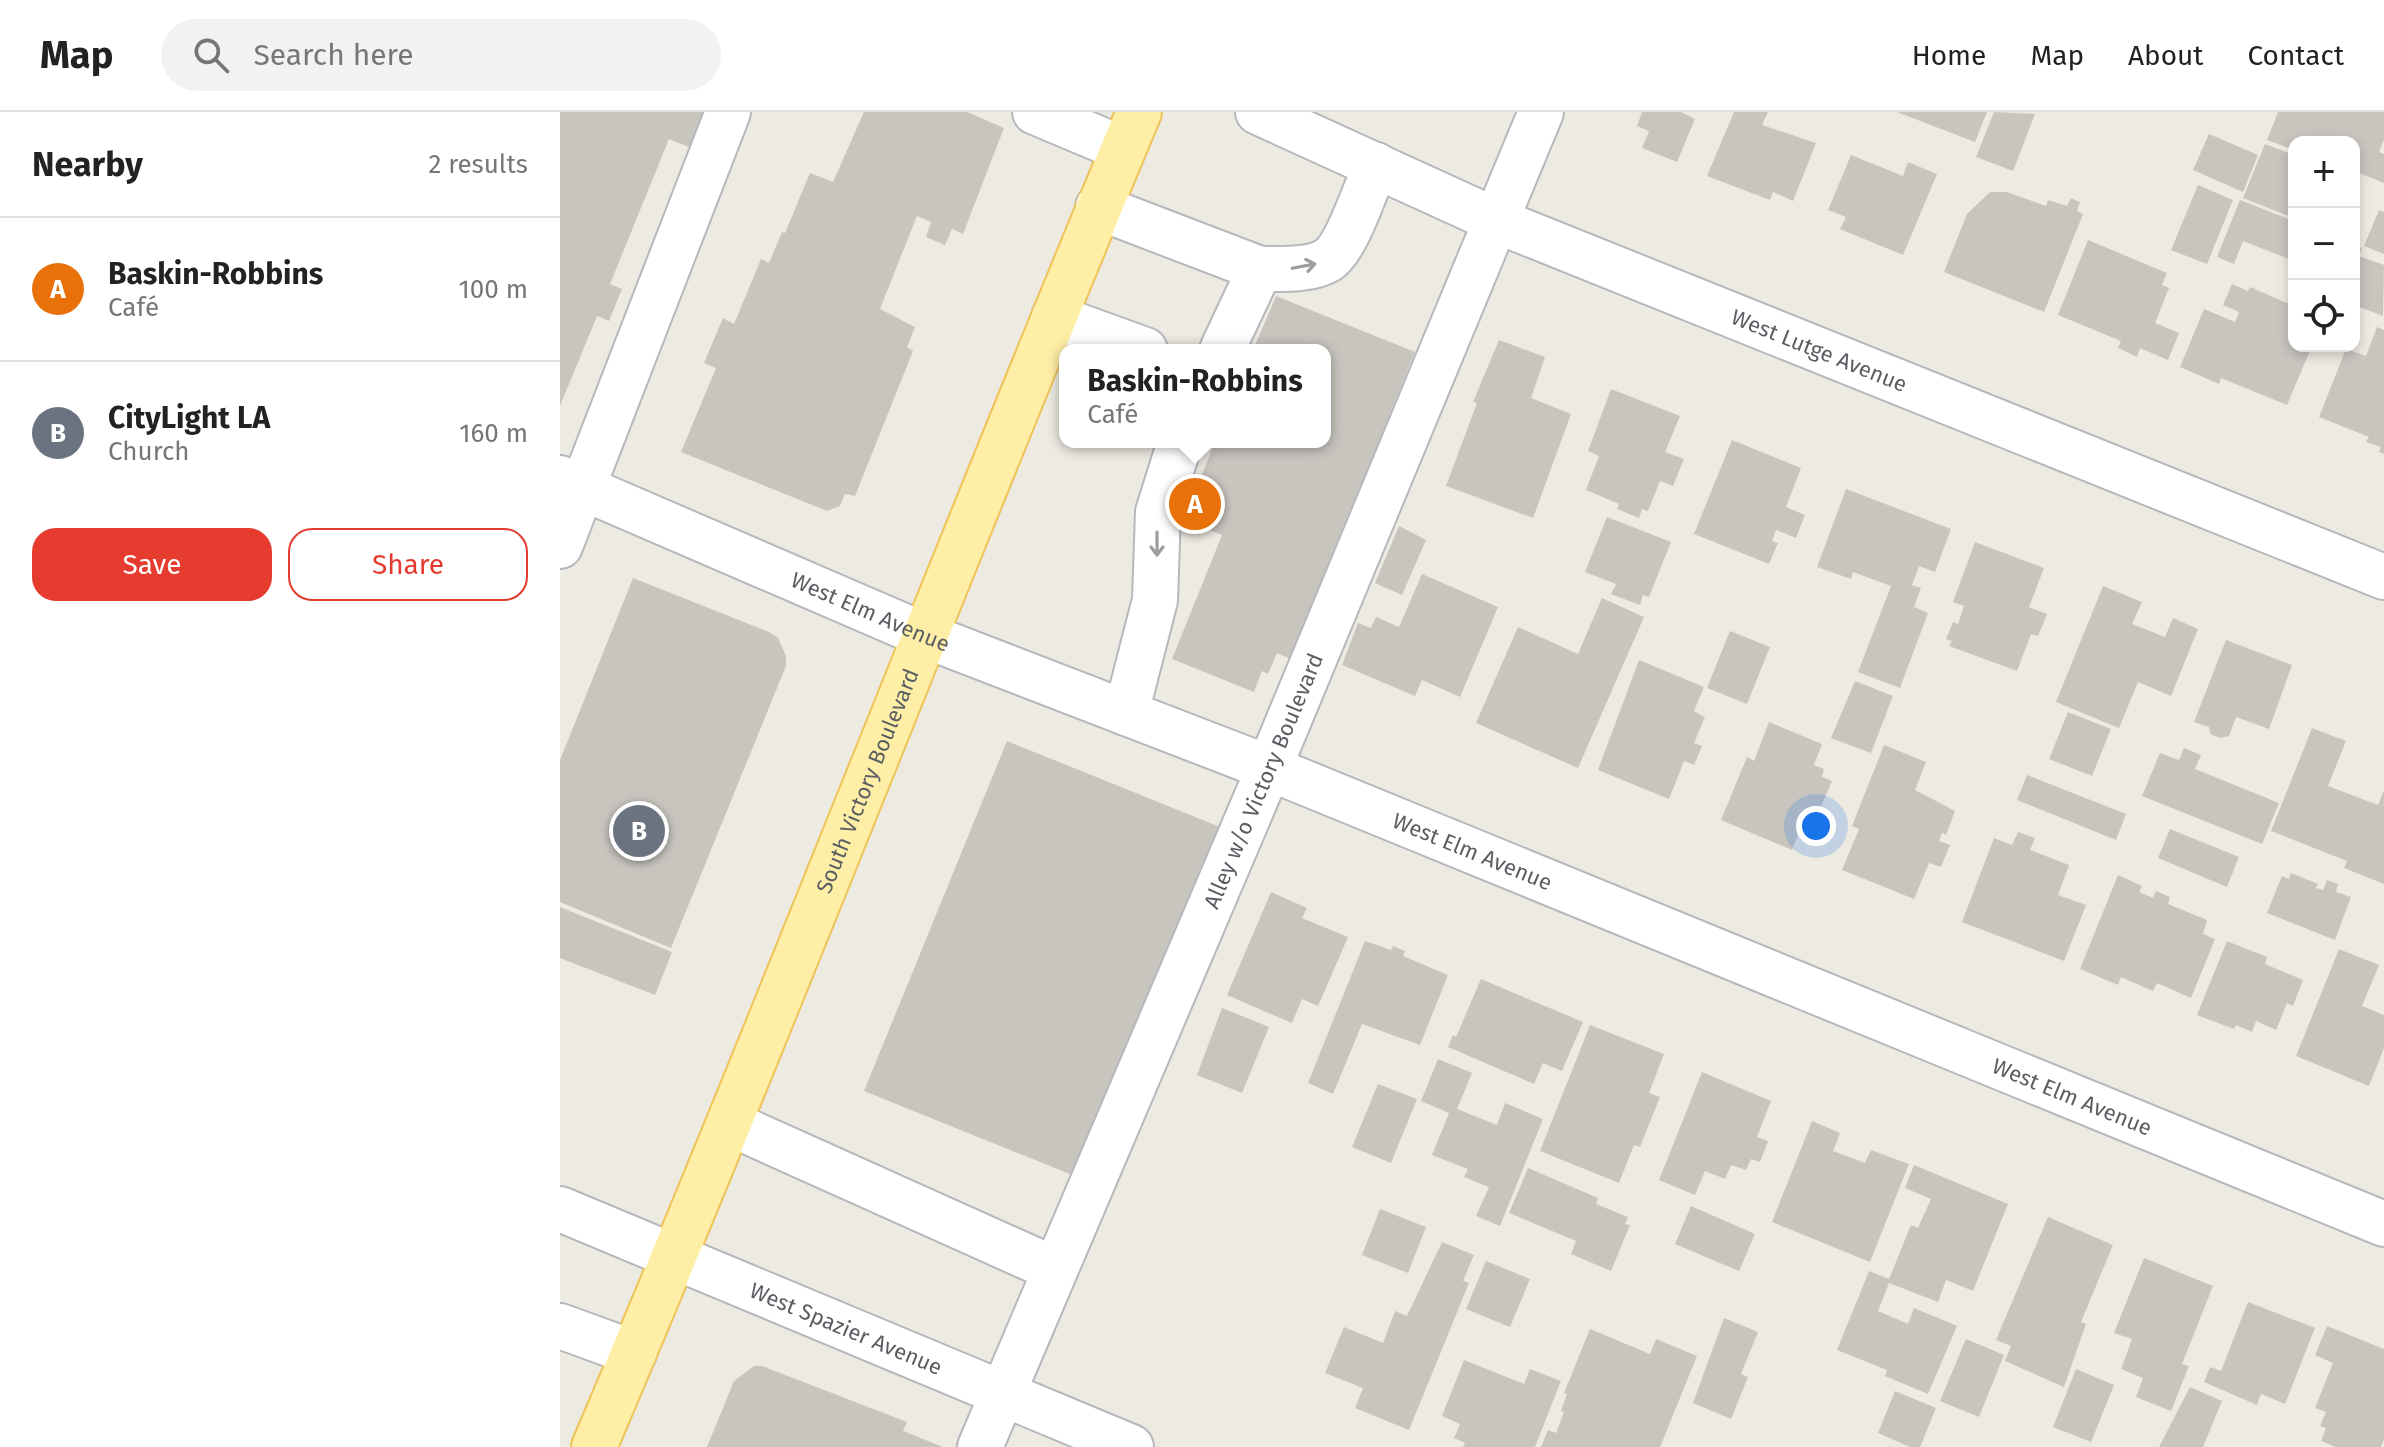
<!DOCTYPE html>
<html lang="en">
<head>
<meta charset="utf-8">
<style>
	body { margin:0; font-family:"Fira Sans",sans-serif; background:#f2f2f2; color:#222 }
	.controls { position:absolute; right:24px; top:24px; display:grid; overflow:hidden; border-radius:16px; box-shadow:0 4px 12px #0003 }
	.controls button { width:72px; height:72px; display:grid; place-items:center; padding:0; border:0; border-bottom:2px solid #e0e0e0; background:#fff; color:#222; font:40px sans-serif }
	.you { position:absolute; left:1256px; top:714px; width:28px; height:28px; margin:-20px; border:6px solid #fff; border-radius:50%; background:#1a73e8; box-shadow:0 0 0 12px #1a73e833 }
	.badge { display:grid; place-items:center; width:52px; height:52px; border-radius:50%; background:#e63b2f; color:#fff; font-size:26px; font-weight:700 }
	.pin { position:absolute; translate:-50% -50%; border:4px solid #fff; box-shadow:0 2px 8px #0006 }
	.popup { position:absolute; left:499px; top:232px; width:272px; height:104px; box-sizing:border-box; display:grid; place-content:center; border-radius:16px; background:#fff; filter:drop-shadow(0 2px 6px #0005); font-size:26px; white-space:nowrap; color:#767676 }
	.popup b { font-size:30px; color:#222 }
	.popup::after { content:''; position:absolute; left:50%; top:100%; margin-left:-16px; border:16px solid transparent; border-top-color:#fff }
	.list { margin:0; padding:0; list-style:none }
	h2 { display:flex; justify-content:space-between; align-items:center; height:104px; margin:0; padding:0 32px; font-size:34px }
	h2 small { font-size:26px; font-weight:400; color:#767676 }
	.list li { display:grid; grid-template-columns:52px 1fr auto; gap:24px; align-items:center; box-sizing:border-box; height:144px; padding:0 32px; border-top:2px solid #e0e0e0 }
	.list b { display:block; font-size:30px; white-space:nowrap }
	.list p { margin:0; font-size:26px; white-space:nowrap; color:#767676 }
	.list em { font-size:26px; font-style:normal; color:#767676 }
	.actions { display:flex; gap:16px; padding:24px 32px }
	.actions a { flex:1; padding:18px 0; border:2px solid #e63b2f; border-radius:24px; text-align:center; font-size:28px; color:#e63b2f }
	.actions .main { background:#e63b2f; color:#fff }
	.icon { flex:none; width:44px; height:44px; fill:none; stroke:currentColor; stroke-width:2; stroke-linecap:round; stroke-linejoin:round }
	.map { position:relative; flex:none; width:1824px; height:1335px; overflow:hidden }
	header { display:flex; align-items:center; gap:48px; box-sizing:border-box; height:112px; padding:0 40px; background:#fff; border-bottom:2px solid #e0e0e0 }
	header strong { font-size:38px }
	nav { display:flex; gap:44px; margin-inline-start:auto; font-size:28px }
	.search { width:560px; height:72px; background:#f2f2f2; display:flex; align-items:center; gap:20px; box-sizing:border-box; padding:0 28px; border-radius:44px; color:#767676; font-size:30px }
	main { display:flex }
	aside { flex:1; background:#fff }
	.map>svg:first-child { display:block }
</style>
</head>
<body>
<header>
<strong>Map</strong>
<div class="search"><svg class="icon" aria-label="search" viewBox="0 0 24 24"><circle cx="10" cy="10" r="6"/><path d="M15 15l6 6"/></svg>Search here</div>
<nav><a>Home</a><a>Map</a><a>About</a><a>Contact</a></nav>
</header>
<main>
<aside>
<h2>Nearby<small>2 results</small></h2>
<ul class="list">
<li><span class="badge" style="background:#e8710a">A</span><div><b>Baskin-Robbins</b><p>Café</p></div><em>100 m</em></li>
<li><span class="badge" style="background:#6b7280">B</span><div><b>CityLight LA</b><p>Church</p></div><em>160 m</em></li>
</ul>
<div class="actions"><a class="main">Save</a><a>Share</a></div>
</aside>
<div class="map">
<svg width="1824" height="1335" viewBox="0 0 1824 1335">
	<rect width="100%" height="100%" fill="#edeae2"/>
	<path fill="#c8c5bf" d="M0,0h155l-16,39 -30,-12 -59,145 12,5 -13,32 -12,-5 -37,90z
		M304,0h103l37,16 -41,106 -11,-5 -7,16 -19,-8 5,-15 -14,-6 -37,93 35,18 -8,20 6,4 -58,145 -10,-2 -5,12 -13,5 -146,-59 35,-84 -12,-5 19,-45 11,6 27,-65 8,4 13,-31 3,1 25,-60 23,9z
		M1082,0h39l14,7 -18,43 -35,-14 7,-17 -12,-5z
		M1174,0h34l-6,13 54,18 -23,58 -20,-9 -3,8 -63,-24z
		M1337,0h90l-12,30z
		M1434,0l41,2 -22,57 -37,-14z
		M1718,0h106v28l-5,12 5,2v29l-30,-12v-29h-60v8l-27,-10z
		M1649,22l49,21 -15,37 -50,-22z
		M1705,32l29,11v63l-51,-20z
		M1291,43l52,21 5,-14 29,12 -34,81 -63,-26 6,-12 -18,-7z
		M1638,73l35,15 -26,64 -36,-14z
		M1430,80h17l39,14 2,-6 19,6 4,-8 9,4 -3,9 6,3 -39,98 -100,-40 23,-58z
		M1680,88l54,21v40l-51,-20 -9,23 -17,-7z
		M1819,98l5,2v42l-20,-8z
		M1528,128l79,33 -5,12 7,3 -14,35 24,10 -11,27 -28,-12 -3,9 -19,-9 3,-7 -63,-26z
		M1794,133l8,3 -3,8 25,9 -1,51 -29,-11z
		M1672,172l16,7 2,-4 44,19v40h18l-25,59 -66,-27 -2,6 -39,-17 24,-58 31,13 4,-10 -16,-7z
		M716,184l139,56 -124,307 -14,-6 -9,21 -6,-3 -8,21 -82,-33 50,-124 -38,-16 31,-77h110v-92h-72z
		M1817,215l7,3v124l-5,-2 2,-5 -15,-5 3,-5 -50,-20 27,-68 20,7z
		M939,228l46,17 -14,41 40,16 -38,104 -87,-32 31,-83 -4,-1z
		M1051,277l69,27 -15,36 19,7 -11,27 -13,-5 -12,30 -6,-2 -3,9 -22,-9 2,-5 -33,-14 13,-34 -11,-5z
		M1172,328l69,28 -15,39 19,8 -9,23 -20,-8 -4,11 6,2 -9,21 -75,-30z
		M1286,377l105,40 -16,43 -16,-6 -7,19 9,3 -7,19 14,6 -28,75 -42,-16 33,-86 -38,-14 -2,7 -34,-12z
		M1047,405l64,25 -22,55 -6,-2 -3,10 -29,-11 5,-10 -31,-12z
		M839,414l27,14 -24,55 -27,-12z
		M1415,430l69,26 -15,39 18,7 -9,22 -7,-2 -14,37 -68,-25 3,-5 -6,-2 7,-17 5,2 6,-18 -11,-4z
		M862,462l76,33 -38,90 -38,-17 -7,16 -73,-31 16,-42 13,5 5,-11 23,10z
		M73,466l136,54 9,6 8,18v10l-115,282 -111,-46v-142z
		M1543,474l39,16 -10,22 33,13 8,-19 25,11 -27,67 -33,-14 -19,46 -63,-26z
		M1042,486l42,19 -66,151 -102,-45 42,-96 60,27z
		M1170,519l40,16 -23,57 -40,-16z
		M1666,528l66,25 -23,64 -33,-12 -7,19 -9,2 -10,-4 -1,-7 -15,-5z
		M1079,548l65,27 -10,24 11,6 -11,26 8,3 -8,19 -10,-4 -15,38 -71,-29z
		M1295,569l38,15 -22,57 -40,-15z
		M1508,600l43,17 -19,47 -43,-17z
		M1209,610l53,22 -8,21 10,4 -2,8 10,4 -15,35 -10,-4 -15,38 -71,-30 26,-63 7,4z
		M1752,616l34,13 -18,45 50,19 6,-15v94l-40,-16 3,-7 -76,-30z
		M447,629l213,86 -143,350 -213,-86z
		M1324,633l42,17 -11,28 40,21 -9,24 -4,-2 -3,8 11,4 -9,22 -12,-4 -15,36 -72,-29 17,-41 -7,-3z
		M1624,636l17,7 -6,14 84,34 -17,41 -120,-48 18,-43 19,7z
		M1467,663l99,39 -10,26 -99,-40z
		M1610,717l69,28 -12,30 -69,-29z
		M1458,720l17,6 -5,12 39,15 -11,30 28,10 -22,56 -102,-39 32,-84 18,7z
		M1731,761l27,11 -2,4 7,2 4,-10 11,4 -2,8 15,5 -16,43 -68,-27 15,-37 7,3z
		M1558,763l24,11 -3,6 14,6 3,-7 14,6 -2,7 39,16 -4,14 12,5 -24,59 -34,-15 -4,8 -32,-14 -3,8 -38,-16z
		M711,780l36,16 -5,10 46,19 -30,69 -16,-7 -10,24 -65,-28z
		M0,795l112,45 -17,43 -95,-37z
		M805,829l26,9 2,-4 12,5 -2,5 45,19 -28,70 -58,-21 -29,70 -25,-11z
		M1667,829l40,16 -2,7 38,16 -10,26 -6,-3 -11,27 -20,-9 -4,11 -16,-7 -2,4 -37,-14z
		M1779,837l40,16 -17,41 22,9v33l-15,38 -73,-30z
		M921,867l102,43 -21,49 -19,-8 -9,21 -86,-37 5,-12 3,2z
		M662,896l47,19 -27,66 -45,-18z
		M1030,913l74,29 -15,39 11,4 -20,50 -6,-2 -15,38 -79,-32z
		M878,947l34,14 -15,36 40,16 8,-22 38,16 -43,107 -24,-10 13,-29 -25,-10 4,-8 -36,-14 17,-42 -28,-12z
		M1142,960l69,29 -14,36 11,4 -8,21 -9,-3 -5,11 -15,-5 -6,14 -20,-8 -10,24 -36,-15z
		M818,972l39,15 -26,64 -39,-16z
		M1252,1009l28,12 -7,18 32,12 6,-13 38,14 -39,98 -98,-40z
		M1354,1053l94,39 -35,87 -27,-11 -8,22 -49,-19 -11,28 30,13 6,-16 43,18 -29,68 -43,-18 2,-6 -50,-20 32,-79 20,8 22,-54 7,3 13,-29 -26,-11z
		M968,1056l70,30 -2,6 32,13 -3,7 5,1 -19,46 -40,-17 5,-13 -67,-28z
		M1131,1094l64,28 -16,37 -64,-27z
		M820,1097l46,18 -18,46 -46,-18z
		M1488,1105l65,28 -32,77 5,2 -22,63 -59,-26 6,-15 -15,-6z
		M882,1130l32,13 -11,26 6,2 -60,147 -54,-22 8,-20 -38,-15 19,-46 39,16 12,-32 12,5z
		M1584,1146l69,28 -31,78 7,2 -18,45 -35,-14 7,-19 -22,-9 11,-30 -18,-6z
		M926,1149l44,18 -20,48 -44,-18z
		M1688,1190l67,26 -30,76 -24,-10 -4,11 -53,-23 6,-15 11,4z
		M1164,1206l34,14 -17,42 7,3 -17,42 -38,-16z
		M1767,1214l57,23v90l-3,8h-45l-15,-6 5,-13 -6,-2 6,-14 -11,-4 18,-45 -18,-8z
		M1030,1217l60,25 6,-15 41,17 -37,91h-119l7,-17 8,3 8,-21 -3,-1 6,-17 -3,-1z
		M1406,1227l38,16 -25,62 -39,-16z
		M904,1248l60,24 6,-15 31,12 -26,66h-72l2,-4 -11,-5 6,-14 -18,-8z
		M194,1254h8l145,56 -4,9 40,16h-236l27,-66z
		M1516,1257l38,16 -23,57 -38,-15z
		M1630,1275l32,14 -19,46h-44z
		M1335,1279l41,17 -16,39h-10l-32,-14z"/>
	<g fill="none" stroke-linecap="round" stroke-linejoin="round">
		<defs>
			<g id="minor">
				<path d="M475,0l88,37"/>
				<path id="s1" d="M698,0l237,108 889,357"/>
				<path d="M538,95l162,62"/>
				<path d="M494,205l91,33"/>
				<path d="M662,238l38,-81c20,0 50,2 68,-9 19,-12 38,-73 48,-95"/>
				<path id="s2" d="M0,366l364,157 345,133 1115,456"/>
				<path d="M0,434l168,-434"/>
				<path d="M566,601l29,-113 3,-88 22,-70"/>
				<path d="M169,1011l325,146"/>
				<path id="s3" d="M0,1097l571,238"/>
				<path d="M0,1214l74,27"/>
				<path id="s4" d="M420,1335l289,-679 272,-656"/>
			</g>
			<g id="major">
				<path id="s5" d="M34,1335c188,-442 359,-891 545,-1335"/>
			</g>
		</defs>
		<use href="#minor" stroke="#b5b8bc" stroke-width="48"/>
		<use href="#major" stroke="#efc359" stroke-width="48"/>
		<use href="#minor" stroke="#fff" stroke-width="44"/>
		<use href="#major" stroke="#feeea6" stroke-width="44"/>
	</g>
	<defs><path id="oneway-shaft" d="M-6 0H5M1.5-3L5.5 0L1.5 3" fill="none" stroke-width="1.6" stroke-linecap="round" stroke-linejoin="round" transform="scale(2)"/></defs>
	<g stroke="#9c9ea1">
		<use href="#oneway-shaft" transform="translate(744 154) rotate(-11)"/>
		<use href="#oneway-shaft" transform="translate(597 432) rotate(90)"/>
	</g>
	<g text-anchor="middle" stroke-width="8" stroke-linejoin="round" paint-order="stroke">
		<g font-size="22" fill="#5a5e63" stroke="#fff">
			<text dy="8" stroke="none"><textPath href="#s1" startOffset="610">West Lutge Avenue</textPath></text>
			<text dy="8" stroke="none"><textPath href="#s2" startOffset="338">West Elm Avenue</textPath></text>
			<text dy="8" stroke="none"><textPath href="#s5" startOffset="720">South Victory Boulevard</textPath></text>
			<text dy="8" stroke="none"><textPath href="#s4" startOffset="724">Alley w/o Victory Boulevard</textPath></text>
			<text dy="8" stroke="none"><textPath href="#s2" startOffset="986">West Elm Avenue</textPath></text>
			<text dy="8" stroke="none"><textPath href="#s2" startOffset="1634">West Elm Avenue</textPath></text>
			<text dy="8" stroke="none"><textPath href="#s3" startOffset="310">West Spazier Avenue</textPath></text>
		</g>
	</g>
</svg>
<div class="controls">
<button>+</button>
<button>−</button>
<button><svg class="icon" aria-label="locate" viewBox="0 0 24 24"><circle cx="12" cy="12" r="6"/><path d="M12 2v4M12 18v4M2 12h4M18 12h4"/></svg></button>
</div>
<div class="you"></div>
<div class="pin badge" style="left:635px;top:392px;background:#e8710a">A</div>
<div class="popup"><b>Baskin-Robbins</b>Café</div>
<div class="pin badge" style="left:79px;top:719px;background:#6b7280">B</div>
</div>
</main>
</body>
</html>
